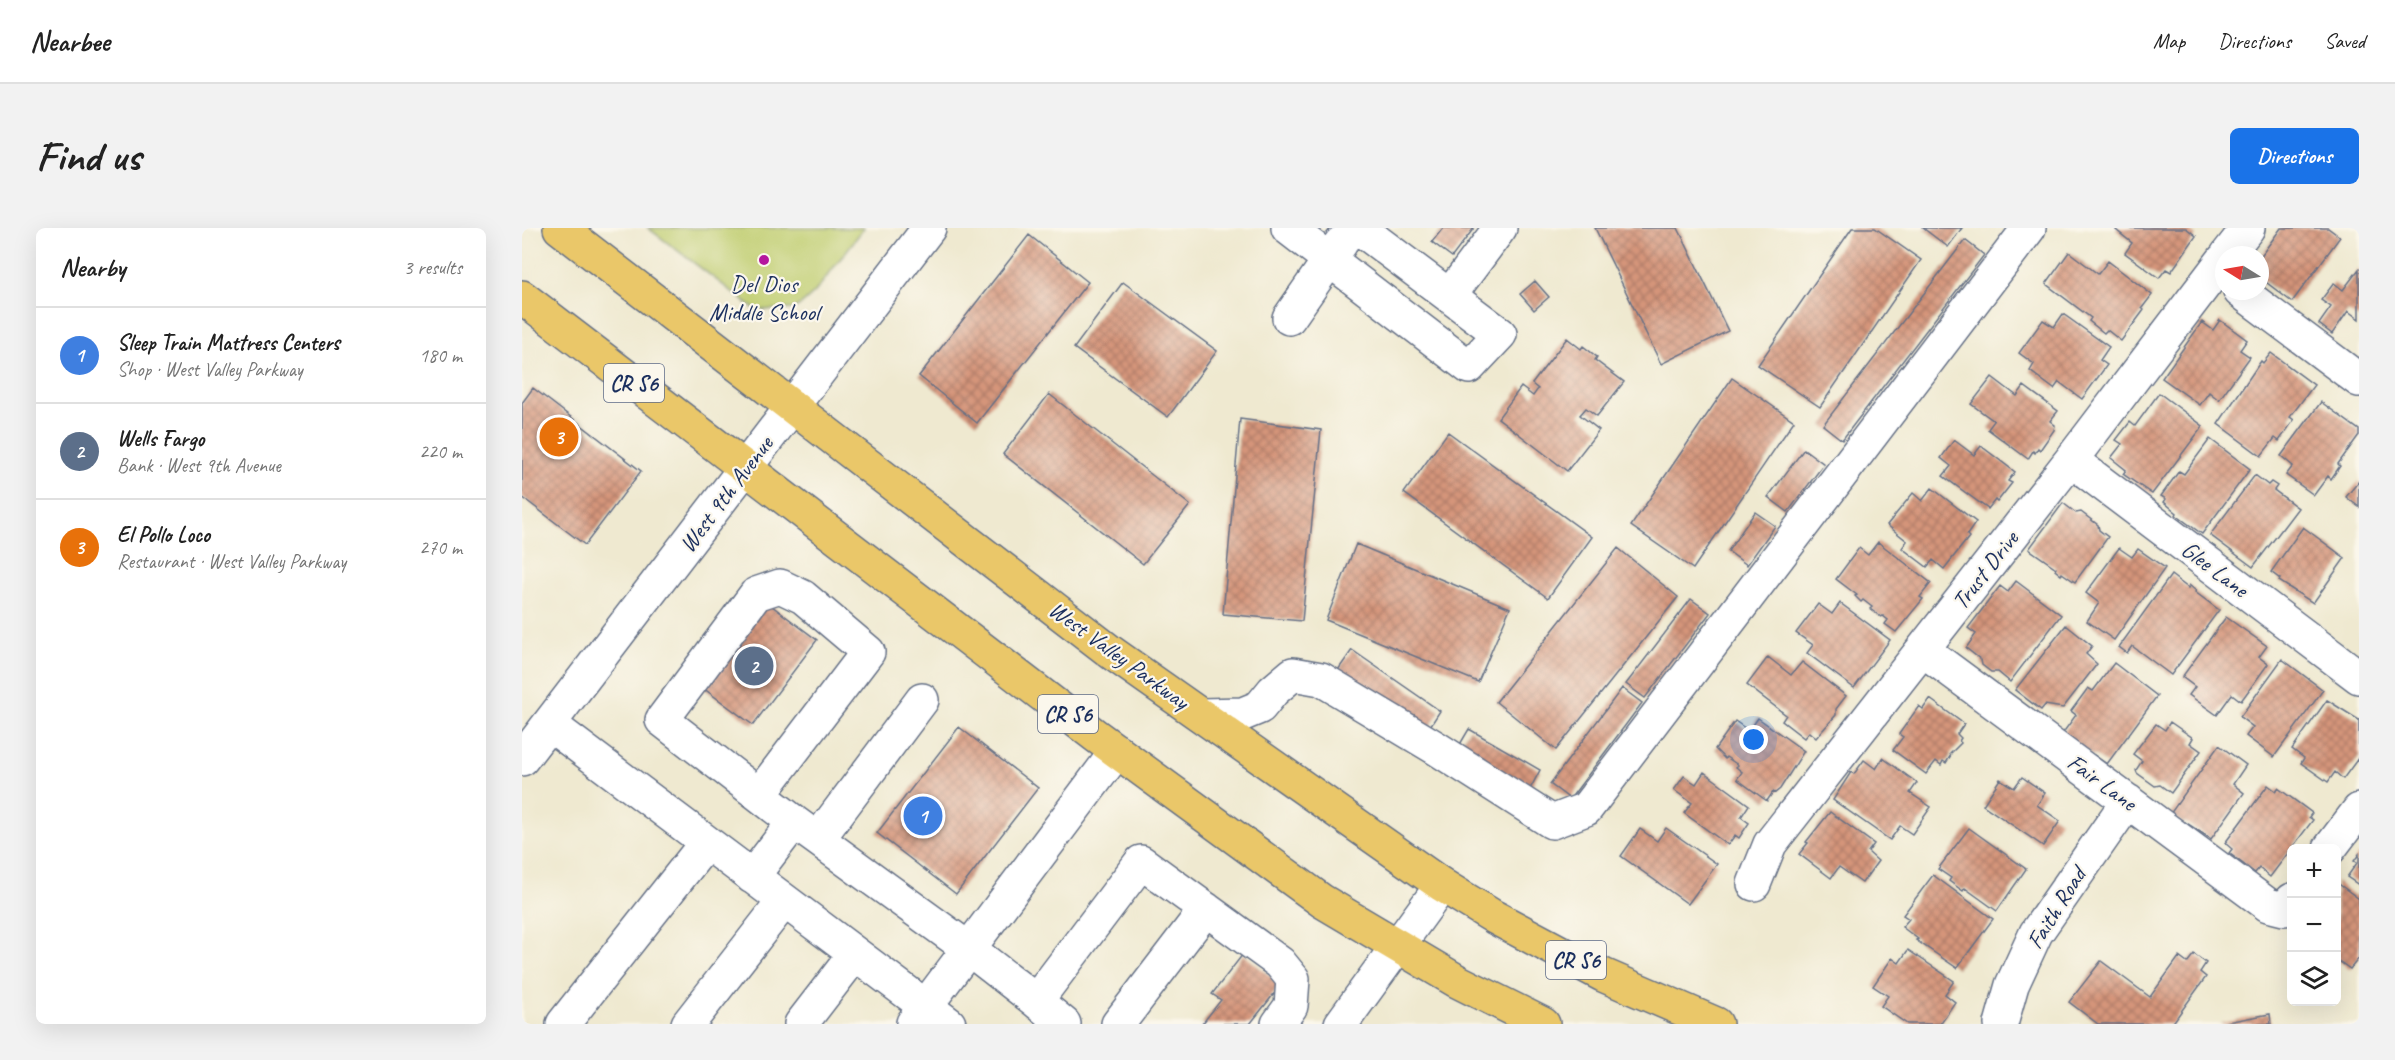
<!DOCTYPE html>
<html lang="en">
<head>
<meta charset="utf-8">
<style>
  :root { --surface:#fff; --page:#f2f2f2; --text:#222; --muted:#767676; --line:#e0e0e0; --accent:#1a73e8 }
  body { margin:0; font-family:Caveat,sans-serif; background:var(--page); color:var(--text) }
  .controls { position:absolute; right:18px; bottom:18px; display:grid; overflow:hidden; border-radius:9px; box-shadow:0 6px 24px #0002 }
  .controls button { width:54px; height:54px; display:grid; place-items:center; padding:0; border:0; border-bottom:2px solid var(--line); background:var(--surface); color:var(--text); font:30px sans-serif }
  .compass { position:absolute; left:1693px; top:18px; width:54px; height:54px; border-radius:50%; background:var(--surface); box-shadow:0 6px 24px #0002; rotate:281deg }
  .you { position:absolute; left:1232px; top:512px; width:21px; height:21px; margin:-15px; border:4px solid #fff; border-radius:50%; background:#1a73e8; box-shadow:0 0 0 9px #1a73e833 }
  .badge { display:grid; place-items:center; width:39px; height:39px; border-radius:50%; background:var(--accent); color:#fff; font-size:20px; font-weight:700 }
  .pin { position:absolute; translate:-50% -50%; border:3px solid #fff; box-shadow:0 2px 6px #0006 }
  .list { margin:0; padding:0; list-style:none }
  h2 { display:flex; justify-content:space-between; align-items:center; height:78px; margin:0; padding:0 24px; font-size:26px }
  h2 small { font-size:20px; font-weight:400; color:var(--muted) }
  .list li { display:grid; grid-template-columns:39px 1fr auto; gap:18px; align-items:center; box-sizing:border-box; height:96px; padding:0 24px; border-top:2px solid var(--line) }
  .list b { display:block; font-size:22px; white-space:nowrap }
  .list p { margin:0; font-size:20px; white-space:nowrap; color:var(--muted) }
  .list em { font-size:20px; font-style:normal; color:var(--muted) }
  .icon { flex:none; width:33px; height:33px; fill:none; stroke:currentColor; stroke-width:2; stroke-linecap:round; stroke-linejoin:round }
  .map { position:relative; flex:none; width:1837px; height:796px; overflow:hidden; border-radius:9px }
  header { display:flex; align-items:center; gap:36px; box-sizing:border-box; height:84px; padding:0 30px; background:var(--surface); border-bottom:2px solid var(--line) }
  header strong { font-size:28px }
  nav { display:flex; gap:33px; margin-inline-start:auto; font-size:21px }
  .intro { display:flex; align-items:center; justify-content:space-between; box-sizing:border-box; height:144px; padding:0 36px }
  h1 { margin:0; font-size:42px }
  .button { padding:15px 27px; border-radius:9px; background:var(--accent); color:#fff; font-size:21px; font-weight:700 }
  main { display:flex; gap:36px; padding:0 36px }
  aside { flex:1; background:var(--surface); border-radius:9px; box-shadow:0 6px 24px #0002 }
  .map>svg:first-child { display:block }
  .grass { fill:#c0cd6f; stroke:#6e7e66; stroke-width:1.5 }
  .building { fill:url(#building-cross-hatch) }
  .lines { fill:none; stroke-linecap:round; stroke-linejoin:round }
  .minor-casing { stroke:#657086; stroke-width:36 }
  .major-casing { stroke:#657086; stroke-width:36 }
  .minor { stroke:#fff; stroke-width:33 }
  .major { stroke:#eac769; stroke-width:33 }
  .poi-dot { fill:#b5179e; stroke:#fbf7ec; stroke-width:2 }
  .labels { text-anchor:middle; stroke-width:4.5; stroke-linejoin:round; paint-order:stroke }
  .shield { fill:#fbf7ec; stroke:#5e6b89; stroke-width:1.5 }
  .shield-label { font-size:22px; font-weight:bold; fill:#1b2f5e }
  .poi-label { font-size:24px; fill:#1b2f5e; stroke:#fbf7ec }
  .street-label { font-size:24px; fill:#1b2f5e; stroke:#fbf7ec }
</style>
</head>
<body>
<header>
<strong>Nearbee</strong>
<nav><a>Map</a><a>Directions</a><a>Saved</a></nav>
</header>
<div class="intro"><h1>Find us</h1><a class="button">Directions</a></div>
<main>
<aside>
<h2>Nearby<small>3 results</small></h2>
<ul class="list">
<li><span class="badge" style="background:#3f7fe0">1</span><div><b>Sleep Train Mattress Centers</b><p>Shop · West Valley Parkway</p></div><em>180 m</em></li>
<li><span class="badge" style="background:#5c6f8a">2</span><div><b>Wells Fargo</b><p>Bank · West 9th Avenue</p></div><em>220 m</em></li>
<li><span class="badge" style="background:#e8710a">3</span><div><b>El Pollo Loco</b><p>Restaurant · West Valley Parkway</p></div><em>270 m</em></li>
</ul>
</aside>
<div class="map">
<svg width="1837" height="796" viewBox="0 0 1837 796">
  <defs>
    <pattern id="building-cross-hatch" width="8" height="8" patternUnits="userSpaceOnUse" patternTransform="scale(1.5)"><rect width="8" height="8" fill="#d5957a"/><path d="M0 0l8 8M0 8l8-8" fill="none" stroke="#ac7a67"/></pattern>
  </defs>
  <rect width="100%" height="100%" fill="#fbf7ec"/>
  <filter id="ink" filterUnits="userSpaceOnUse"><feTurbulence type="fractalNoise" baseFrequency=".0167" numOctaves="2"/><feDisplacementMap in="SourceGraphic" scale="12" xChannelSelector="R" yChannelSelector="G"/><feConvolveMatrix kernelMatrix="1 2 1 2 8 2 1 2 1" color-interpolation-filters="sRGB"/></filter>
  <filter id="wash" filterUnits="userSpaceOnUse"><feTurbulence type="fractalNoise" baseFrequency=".008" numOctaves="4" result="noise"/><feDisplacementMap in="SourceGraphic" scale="24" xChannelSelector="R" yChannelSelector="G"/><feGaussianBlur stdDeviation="1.35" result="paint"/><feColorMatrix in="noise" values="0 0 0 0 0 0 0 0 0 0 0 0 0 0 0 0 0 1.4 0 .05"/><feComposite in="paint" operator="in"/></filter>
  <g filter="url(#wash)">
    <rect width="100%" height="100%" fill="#efe9d0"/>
    <path class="grass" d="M126,0H342L293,64L281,75L271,81L234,82Z"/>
    <g id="blocks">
      <path class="building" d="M921,0H952L930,29L910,14Z
        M1073,0H1156L1206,103L1139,136Z
        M1330,0H1353L1399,32L1298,179L1236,137Z
        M1401,0H1440L1426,19Z
        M1595,0H1664L1674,8L1649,44L1644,41L1637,50L1603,25L1610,15L1594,2Z
        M1759,0H1806L1818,9L1770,74L1741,52L1738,58V29Z
        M507,7L566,54L455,195L397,148Z
        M1443,12L1462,27L1320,212L1301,197Z
        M1547,24L1576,46L1586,33L1630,67L1620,80L1622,82L1599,113L1585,102L1582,105L1567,93L1569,90L1524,56Z
        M1837,41V91L1826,83L1810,106L1797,96L1809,79L1799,72L1812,55L1821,62Z
        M1013,53L1027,69L1012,82L998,66Z
        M601,54L695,123L646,189L552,120Z
        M1541,86L1587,119L1578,132L1585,137L1560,171L1537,154L1532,161L1508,143L1512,136L1497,125L1521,92L1532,99Z
        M1698,92L1725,112L1718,122L1728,129L1697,172L1687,164L1678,177L1640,150L1680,94L1691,102Z
        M1045,110L1059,121L1061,118L1075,129L1073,132L1102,154L1075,188L1064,180L1058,187L1077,202L1045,243L976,190L999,159L1011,168L1016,161L1010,156Z
        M1749,125L1792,157L1768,189L1772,192L1757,213L1753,210L1739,228L1696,196L1739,133L1741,135Z
        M1470,149L1495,168L1502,158L1536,183L1528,193L1533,197L1532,202L1518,222L1516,220L1513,225L1511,223L1506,231L1466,201L1472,193L1449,176Z
        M1210,150L1272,193L1171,341L1109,298Z
        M11,160L119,243L63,317L0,269V175Z
        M1637,165L1681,198L1630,266L1601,246L1604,242L1589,230L1600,216L1594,212L1608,194L1613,198Z
        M527,166L668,277L621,336L481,226Z
        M1799,174L1837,202V207L1816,236L1818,238L1809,251L1806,248L1792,267L1764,247L1771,238L1759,228Z
        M718,191L799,202L780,393L701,386Z
        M926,204L1070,309L1026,370L882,265Z
        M1688,211L1728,241L1680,306L1654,287L1655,285L1642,274L1644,271L1639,268L1657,243L1662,246Z
        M1432,212L1452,227L1459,218L1493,244L1486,253L1490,255L1475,274L1473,272L1466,281L1421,248L1429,238L1419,230Z
        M1282,221L1302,236L1266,284L1246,269Z
        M1733,247L1746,257L1749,254L1755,258L1752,262L1776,280L1731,339L1688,307Z
        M1837,253V279L1824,269Z
        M1410,260L1454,294L1445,307L1447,309L1422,341L1411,332L1405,339L1380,320L1385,313L1365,297L1391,265L1400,273Z
        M1541,275L1554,285L1559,284L1576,297L1577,302L1586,309L1553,354L1540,345L1539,347L1533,342L1534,340L1507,321Z
        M1233,284L1253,298L1225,337L1206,323Z
        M1781,299L1823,330L1791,375L1757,353L1758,351L1749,344Z
        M1356,314L1409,355L1398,369L1401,371L1374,404L1363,396L1366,392L1361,388L1359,389L1348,381L1350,379L1341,372L1339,374L1333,368L1335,367L1314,351L1337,320L1346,327Z
        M834,316L988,380L956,454L804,392Z
        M1096,320L1156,369L1034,522L974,474Z
        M1597,320L1610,329L1616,321L1643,340L1592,412L1565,393L1577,375L1564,365Z
        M1649,347L1666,360L1667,357L1674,363L1673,364L1697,382L1649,447L1610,418L1605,425L1597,419Z
        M1494,353L1539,387L1488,454L1476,444H1469L1460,437L1459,432L1444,420L1454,406L1446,400L1478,358L1486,364Z
        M1169,371L1188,385L1123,470L1104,456Z
        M242,372L295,412L231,497L177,457Z
        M1318,375L1368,412L1332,460L1285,425L1291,417L1274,405L1296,376L1310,386Z
        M1704,389L1745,418L1737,429L1746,436L1719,473L1710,466L1695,487L1667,467L1673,459L1660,449Z
        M1544,397L1570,418L1564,426L1575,436L1541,480L1523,477L1519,482L1493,462Z
        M830,422L918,483L905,503L816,442Z
        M1246,429L1269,447L1280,434L1324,468L1314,481V487L1294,510L1287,504L1282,510L1260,493L1264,487L1225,457Z
        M1760,431L1801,462L1752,529L1724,508L1731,499L1718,489Z
        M1592,435L1635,468L1585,536L1572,527L1571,529L1540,506L1554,487L1549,483L1566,460L1571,463Z
        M1100,460L1120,475L1048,571L1028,556Z
        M1408,471L1442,496L1435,506L1439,510L1437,513L1439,515L1428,526L1429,527L1424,535L1421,533L1419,537L1414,533L1404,546L1371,522L1381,509L1377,506L1397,478L1401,481Z
        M1805,472L1837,492V529L1821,551L1813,544L1806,554L1779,535L1782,530L1770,521Z
        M1236,490L1282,523L1258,561L1253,565L1251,564L1245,573L1215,551L1220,544L1214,539L1216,537L1204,529L1203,531L1193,521L1213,493L1227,503Z
        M1648,494L1671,510L1668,515L1679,523L1649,565L1638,557L1633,558L1615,545L1614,542L1620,533L1611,526L1634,496L1643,502Z
        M437,499L516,560L434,666L355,605Z
        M947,501L1018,542L1006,565L934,523Z
        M1697,517L1724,537L1711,556L1722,565L1689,611L1663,594L1661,596L1648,586Z
        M1361,530L1395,555L1388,565L1409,579L1390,606L1378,598L1368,612L1311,572L1329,544L1332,546L1342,532L1354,541Z
        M1182,544L1227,577L1219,589L1227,595L1217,610L1213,607L1206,617L1162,585L1170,575L1152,562L1162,548L1174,556Z
        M1500,549L1523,565L1515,577L1538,593L1521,618L1461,577L1478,551L1492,560Z
        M1746,557L1754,563L1756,560L1790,585L1787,589L1791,592L1748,649L1737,640L1733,645L1707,625L1710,621L1703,615Z
        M1308,584L1352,616L1346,624L1356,633L1340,655L1317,639L1309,650L1277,626L1286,615L1284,614Z
        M1144,600L1195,636L1166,676L1099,628L1118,601L1135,613Z
        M1447,600L1504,641L1475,683L1443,660L1441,663L1427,653L1429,650L1416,641Z
        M1837,626V657L1825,649L1835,635L1832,633Z
        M1411,647L1471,691L1435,740L1394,712L1396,711L1380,699L1387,691L1381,687Z
        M1814,654L1837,671V730L1828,741L1814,731Z
        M1386,722L1432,753L1423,766L1433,774L1418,796H1385L1359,778L1366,768L1351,758L1370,730L1377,735Z
        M721,726L759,757L728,796H680L699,772L690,766Z
        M1672,726L1684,735L1678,744L1684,749L1650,796H1576L1547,774L1579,733L1628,769L1657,729L1665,735Z
        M1748,786L1749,796H1699V795Z"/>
    </g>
  </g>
  <g filter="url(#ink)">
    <use href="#blocks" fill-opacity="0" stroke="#657086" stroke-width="1.5"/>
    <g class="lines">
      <g class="minor-casing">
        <path id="minor" d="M766,0L947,139L978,106L837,0
          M1705,27L1726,0
          M1718,63L1837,152
          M928,67L978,0
          M767,90L819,15
          M1549,232L1837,449
          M1401,422L1746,677L1762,681L1770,672
          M679,487L721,486L738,479L751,463L771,446L799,451L914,520L1030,594L1064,581L1507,0
          M27,496L427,796
          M0,531L407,0
          M237,567L346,424L281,369L258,358L234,366L140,492L272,594
          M296,611L400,472
          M1808,620L1837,582
          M230,649L272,594L447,721L514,773L619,634L758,735L771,751L769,778L756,796
          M1232,656L1248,616L1549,232L1702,31
          M514,773L542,796
          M391,795L595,523
          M41,796L184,615
          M166,796L262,673
          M279,796L333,726
          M596,796L684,681
          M819,796L920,657
          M1479,796L1490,757L1514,705L1606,573"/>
      </g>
      <g class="major-casing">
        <path id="major" d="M38,0L590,425L920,657L972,689L1081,747L1194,796
          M0,69L574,508L800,673L935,753L1021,796"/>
      </g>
      <use href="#minor" class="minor"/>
      <use href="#major" class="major"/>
    </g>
  </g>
  <circle class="poi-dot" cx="242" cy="32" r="6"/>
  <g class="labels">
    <g class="shield">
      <rect x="82" y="136" width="60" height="38" rx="4.5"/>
      <rect x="516" y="467" width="60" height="38" rx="4.5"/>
      <rect x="1024" y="713" width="60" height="38" rx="4.5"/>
    </g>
    <g class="shield-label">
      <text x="112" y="163">CR S6</text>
      <text x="546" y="494">CR S6</text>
      <text x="1054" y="740">CR S6</text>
    </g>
    <g class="poi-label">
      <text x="242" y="64">Del Dios<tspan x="242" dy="28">Middle School</tspan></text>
    </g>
    <g class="street-label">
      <text transform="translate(204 266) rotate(-53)" y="8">West 9th Avenue</text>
      <text transform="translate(1693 341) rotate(37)" y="8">Glee Lane</text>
      <text transform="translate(1463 342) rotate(-52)" y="8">Trust Drive</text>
      <text transform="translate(597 427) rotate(36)" y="8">West Valley Parkway</text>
      <text transform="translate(1580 554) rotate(36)" y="8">Fair Lane</text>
      <text transform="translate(1534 680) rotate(-58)" y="8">Faith Road</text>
    </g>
  </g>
</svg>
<div class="controls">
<button>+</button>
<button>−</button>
<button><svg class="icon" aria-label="layers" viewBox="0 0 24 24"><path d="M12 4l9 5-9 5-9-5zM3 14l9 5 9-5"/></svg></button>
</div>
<svg class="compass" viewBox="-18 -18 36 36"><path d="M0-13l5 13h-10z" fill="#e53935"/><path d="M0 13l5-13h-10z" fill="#767676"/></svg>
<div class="you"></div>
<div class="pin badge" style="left:401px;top:588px;background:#3f7fe0">1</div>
<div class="pin badge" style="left:232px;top:438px;background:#5c6f8a">2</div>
<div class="pin badge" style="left:37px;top:209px;background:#e8710a">3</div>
</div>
</main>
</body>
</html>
